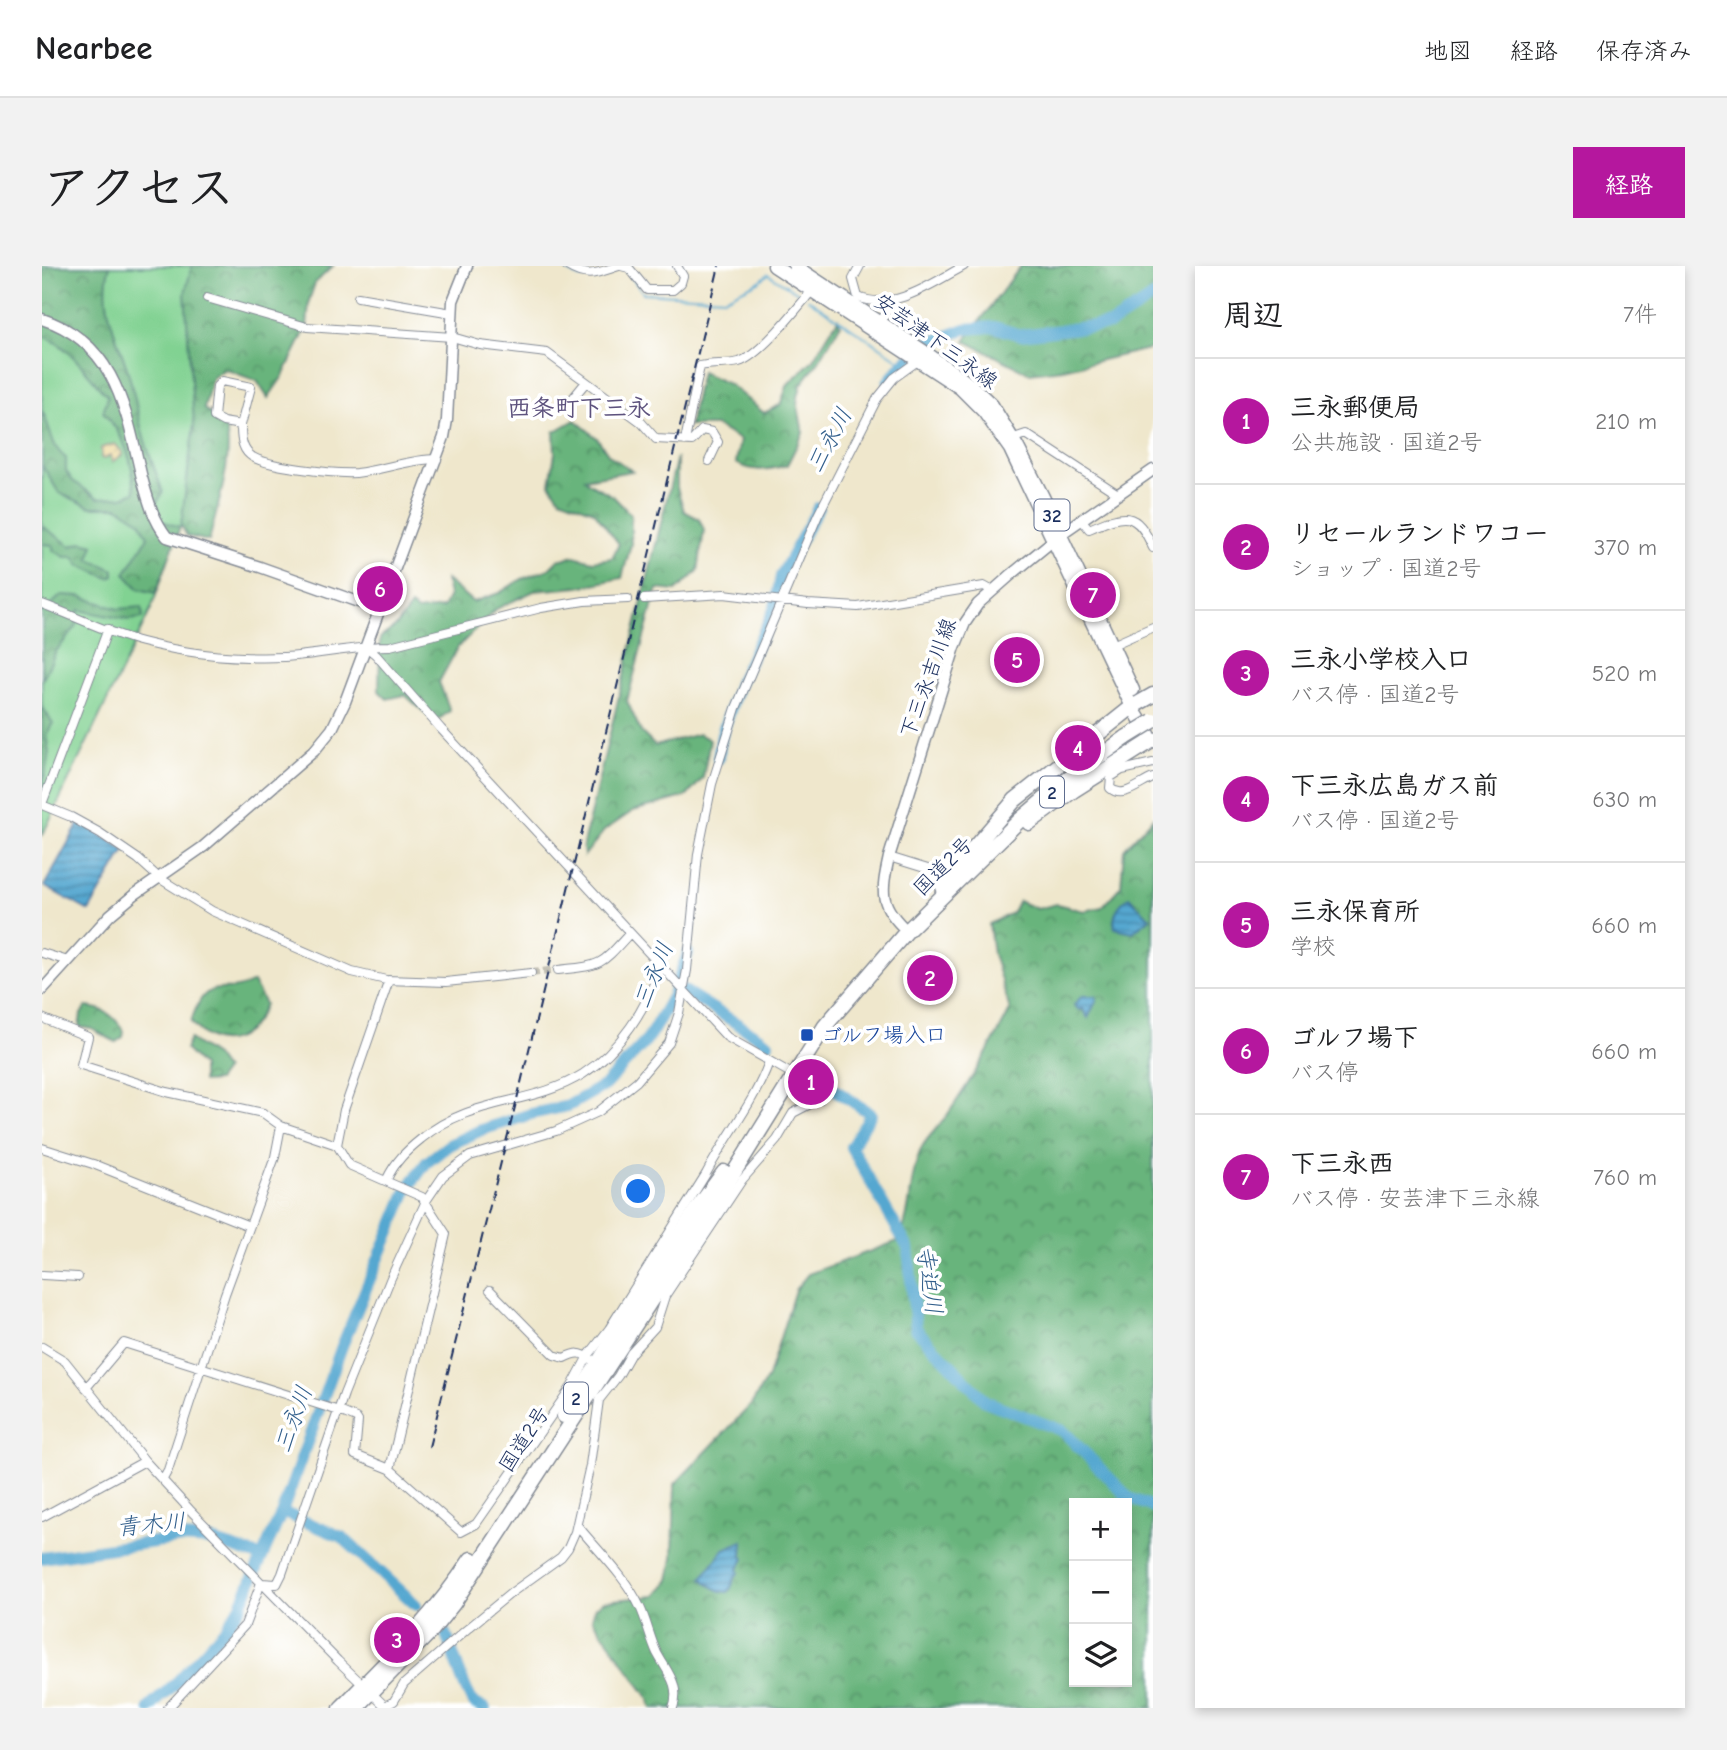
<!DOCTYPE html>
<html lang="ja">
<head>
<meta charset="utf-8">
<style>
  :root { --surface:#fff; --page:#f2f2f2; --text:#202124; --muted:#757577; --line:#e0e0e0; --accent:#b5179e }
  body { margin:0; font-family:"Comic Neue","Klee One",sans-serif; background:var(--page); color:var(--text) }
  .controls { position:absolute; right:21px; bottom:21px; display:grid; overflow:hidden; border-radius:0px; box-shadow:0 4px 10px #0003 }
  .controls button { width:63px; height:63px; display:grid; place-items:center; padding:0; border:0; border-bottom:2px solid var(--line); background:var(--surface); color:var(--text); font:35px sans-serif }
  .you { position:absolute; left:597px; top:926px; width:24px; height:24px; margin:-18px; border:5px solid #fff; border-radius:50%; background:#1a73e8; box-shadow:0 0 0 10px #1a73e833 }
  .badge { display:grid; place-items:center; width:46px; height:46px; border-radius:50%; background:var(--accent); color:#fff; font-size:23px; font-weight:700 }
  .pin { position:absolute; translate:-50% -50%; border:4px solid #fff; box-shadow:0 2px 7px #0006 }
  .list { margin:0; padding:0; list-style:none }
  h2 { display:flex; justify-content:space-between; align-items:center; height:91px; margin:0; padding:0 28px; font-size:30px }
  h2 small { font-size:23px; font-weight:400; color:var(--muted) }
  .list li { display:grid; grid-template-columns:46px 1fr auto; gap:21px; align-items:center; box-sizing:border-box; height:126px; padding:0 28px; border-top:2px solid var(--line) }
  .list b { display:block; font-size:26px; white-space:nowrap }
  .list p { margin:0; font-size:23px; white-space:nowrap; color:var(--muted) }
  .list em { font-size:23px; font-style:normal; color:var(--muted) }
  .icon { flex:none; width:38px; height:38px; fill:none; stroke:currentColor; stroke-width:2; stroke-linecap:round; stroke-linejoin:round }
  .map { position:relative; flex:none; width:1111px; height:1442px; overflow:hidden; border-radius:0px }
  header { display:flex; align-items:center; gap:42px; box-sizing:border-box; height:98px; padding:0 35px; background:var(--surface); border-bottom:2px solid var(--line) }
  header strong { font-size:33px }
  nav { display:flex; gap:38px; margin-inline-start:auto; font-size:24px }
  .intro { display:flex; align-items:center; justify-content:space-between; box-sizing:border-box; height:168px; padding:0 42px }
  h1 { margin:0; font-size:49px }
  .button { padding:18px 32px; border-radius:0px; background:var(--accent); color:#fff; font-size:24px; font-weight:700 }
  main { display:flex; gap:42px; padding:0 42px }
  aside { flex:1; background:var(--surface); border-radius:0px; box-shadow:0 4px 10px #0003 }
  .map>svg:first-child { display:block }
  .green { fill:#81d292; stroke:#4e8078; stroke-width:2 }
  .forest { fill:url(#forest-crowns); stroke:#42726d; stroke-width:2; fill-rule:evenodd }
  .sand { fill:url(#sand-dots); stroke:#84847e; stroke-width:2 }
  .water { fill:url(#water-rules); stroke:#386b97; stroke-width:2 }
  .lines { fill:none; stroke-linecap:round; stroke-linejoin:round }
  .stream { stroke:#55a7d0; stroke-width:2 }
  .river { stroke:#55a7d0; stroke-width:12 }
  .street-tunnel { stroke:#c5c2b6; stroke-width:8; stroke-dasharray:8 4; stroke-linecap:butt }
  .street-casing { stroke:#858b95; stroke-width:10 }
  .secondary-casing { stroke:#858b95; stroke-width:13 }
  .primary-casing { stroke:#858b95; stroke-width:15 }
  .highway-casing { stroke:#858b95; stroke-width:17 }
  .street { stroke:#fff; stroke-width:8 }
  .secondary { stroke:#fff; stroke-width:10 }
  .primary { stroke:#fff; stroke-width:12 }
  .highway { stroke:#fff; stroke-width:14 }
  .rail { stroke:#1b2f5e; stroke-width:2; stroke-dasharray:10 5; stroke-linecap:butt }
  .highway-bridge-casing { stroke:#858b95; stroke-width:17; stroke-linecap:butt }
  .highway-bridge { stroke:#fff; stroke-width:14 }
  .transit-dot { fill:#1a4fb4; stroke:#fff; stroke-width:2.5 }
  .labels { text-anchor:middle; stroke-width:7; stroke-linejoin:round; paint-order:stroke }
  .shield { fill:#fff; stroke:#5f6d8e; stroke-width:2 }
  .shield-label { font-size:19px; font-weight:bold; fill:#1b2f5e }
  .street-label { font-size:21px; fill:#1b2f5e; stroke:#fff }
  .transit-label { font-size:21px; fill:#164399; stroke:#fff; text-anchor:start }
  .water-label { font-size:23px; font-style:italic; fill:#325f8c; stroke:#fff }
  .quarter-label { font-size:24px; font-weight:bold; fill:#5e537e; stroke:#fff }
</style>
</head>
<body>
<header>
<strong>Nearbee</strong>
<nav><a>地図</a><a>経路</a><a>保存済み</a></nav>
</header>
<div class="intro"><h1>アクセス</h1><a class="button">経路</a></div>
<main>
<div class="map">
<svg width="1111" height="1442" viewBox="0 0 1111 1442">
  <defs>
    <pattern id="forest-crowns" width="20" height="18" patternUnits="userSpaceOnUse" patternTransform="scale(1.75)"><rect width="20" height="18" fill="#68b47c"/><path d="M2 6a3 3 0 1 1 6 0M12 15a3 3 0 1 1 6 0" fill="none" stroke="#559369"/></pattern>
    <pattern id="sand-dots" width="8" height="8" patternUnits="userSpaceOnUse" patternTransform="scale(1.75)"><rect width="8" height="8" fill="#eeda9e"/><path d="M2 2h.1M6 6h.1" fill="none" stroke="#ccbb8a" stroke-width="1.8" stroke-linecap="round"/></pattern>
    <pattern id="water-rules" width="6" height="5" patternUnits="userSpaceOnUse" patternTransform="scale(1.75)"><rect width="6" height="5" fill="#55a7d0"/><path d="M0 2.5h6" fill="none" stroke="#4688ac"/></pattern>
  </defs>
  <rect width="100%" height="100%" fill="#fff"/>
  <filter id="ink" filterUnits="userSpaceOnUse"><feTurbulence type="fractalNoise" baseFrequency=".0143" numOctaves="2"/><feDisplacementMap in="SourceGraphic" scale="14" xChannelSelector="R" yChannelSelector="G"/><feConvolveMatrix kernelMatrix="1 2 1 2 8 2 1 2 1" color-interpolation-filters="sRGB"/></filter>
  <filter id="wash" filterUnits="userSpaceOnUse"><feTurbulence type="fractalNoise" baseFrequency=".00686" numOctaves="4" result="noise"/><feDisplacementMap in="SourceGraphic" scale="28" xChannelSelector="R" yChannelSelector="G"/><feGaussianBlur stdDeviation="1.57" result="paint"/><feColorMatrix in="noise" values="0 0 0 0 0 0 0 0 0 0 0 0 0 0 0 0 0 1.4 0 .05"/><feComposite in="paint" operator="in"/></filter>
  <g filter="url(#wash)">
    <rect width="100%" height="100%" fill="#efe7cc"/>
    <path class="green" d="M0,0H150L153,218L109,343L0,570Z"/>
    <path class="forest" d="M8,0H68C56,37 76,72 86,106C92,125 95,145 100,165C106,186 114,206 121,227L114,237L117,254L138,261L114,327L97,323L83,308L106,271L98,255L76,241H49L17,227L0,199V145C9,160 8,181 24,192V205L31,215L56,232L80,231L93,226C90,192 83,171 61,146L66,130C45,110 29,79 0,70V6Z
      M150,0H291L273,17L267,35L265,61L241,110L226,132L215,115L183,103L170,112L162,143C168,147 176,151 180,156C197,177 173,249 167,275L145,270L139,259L152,158L143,27Z
      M979,0H1111V82L1021,103L987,107L923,75Z
      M796,53L798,59L777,95L759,119L755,135L761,167L745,199C727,204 711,207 694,197L698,174L674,160H647L659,106L687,118L722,147L738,139L746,118L770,95Z
      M533,154L555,172L567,189L590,205L543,213L547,217L571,230L589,249V278L580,312L537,321L492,325L454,343L416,381L397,416L408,445L393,456L363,429L345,433L337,425L338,372L354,360L369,340L375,345L401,342L407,330L404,314L431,336L457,327L480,313L507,303L516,294L532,290L551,295L570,292L577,278L552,245L518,232L508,218L513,187L512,166Z
      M635,191V222L642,245L657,253L662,264L656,305L634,325L615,323L585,435L599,466L613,480L657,468L668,474L661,512L645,530L591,545L562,565L542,590L541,578Z
      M0,260L29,280L40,276L52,279L47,293L72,304V310L67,312L37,299L32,291H23L11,284V279L0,278Z
      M20,329L38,330L76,343L100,341L101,352L87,354L37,344L34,361L14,385L0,415V346Z
      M0,440L11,457L4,469L7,486L0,525Z
      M1111,552V1442H610L607,1433L550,1352L553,1342L562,1335L613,1330L627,1314L631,1292L633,1218L709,1139L726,1111L753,1024L766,1008L856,975C871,946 866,911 880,881C886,870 897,861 904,851C927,817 950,781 968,744L951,688L947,658L970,647L977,635L995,643L1015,638L1042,645L1060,641L1079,620L1082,583ZM1032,1237H1085V1416H1032Z
      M211,716L223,738C208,774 178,791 149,756C165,704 180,734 211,716Z
      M44,741C63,742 72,750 82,765L81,771L74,776L50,763L37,761L39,748Z
      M148,773L173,790L183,804L175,815L160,816V800L143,783Z"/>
    <path class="sand" d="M73,178L80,186V189L70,196L68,189L62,193L59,192V182Z"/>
    <path class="water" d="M38,556L83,584L47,645L2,620Z
      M1087,631L1108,652L1091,666L1073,662C1070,648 1077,638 1087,631Z
      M1040,730H1053L1055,733L1046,752L1040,742L1037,744L1032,739Z
      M701,1275L700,1290L702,1293L696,1303L697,1307C690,1312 692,1320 686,1326C677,1326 666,1319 660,1312L682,1283Z"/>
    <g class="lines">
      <path class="stream" d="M516,0L537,12L549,11
        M587,8L601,27L683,32L718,15L726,8L761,30
        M766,33L862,97"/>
      <path class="river" d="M846,116L862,97L884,78L923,63L952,61L979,69L1069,58L1111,31
        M676,493L680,468L697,417L733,342L739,310L776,242
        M641,724L726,777
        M765,805L829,848L809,881L866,982L874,1063L943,1135L1021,1165L1087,1232L1111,1241
        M240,1246L300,1271L374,1339
        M0,1292L140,1272L167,1274L220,1291
        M404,1368C410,1383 423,1428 432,1437C435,1439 439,1441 443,1442
        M107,1442L136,1415L184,1362L199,1339L240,1246L300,1080L366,922L384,897L407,879L439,864L489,848L526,840L563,819L606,773L630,731L646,687"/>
    </g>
  </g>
  <g filter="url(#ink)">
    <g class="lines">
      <path class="street-tunnel" d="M489,707L516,704"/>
      <g class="street-casing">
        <path id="street" d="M525,0C546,13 554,7 577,0
          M579,0L587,2L605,24H631L639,17L641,10L635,0
          M818,0L811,13L816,31C852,46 892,16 922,0
          M316,31L410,47
          M165,32L265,61L410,71L438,79L505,87L599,156L614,173L650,175L660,164L670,166L676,176L667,195
          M836,60L853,33
          M522,143L544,116
          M199,159L209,121L180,115L175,120L172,151L181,156L199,159C199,169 199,182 208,189C221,201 295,208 314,207C341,204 368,193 395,193
          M969,173L984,168L1076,228
          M643,175L658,100C671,97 684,99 697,96C718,90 757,40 772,22
          M1039,253L1047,263C1082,248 1094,243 1111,282
          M602,333L682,328L766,338L816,341L942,320L951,325
          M0,338C33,350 66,367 100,376C146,388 195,393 242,391C278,389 313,380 348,380L499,342L542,335L586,333
          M1066,381L1111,361
          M1111,497L1080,504L1069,511L1068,522C1081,534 1098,517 1111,512
          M0,538L66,363
          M0,539L29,551L58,567L96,593L117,612L170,645L310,706L344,714L404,716L489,707
          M847,591L889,604L917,594
          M0,687L26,695
          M516,704C561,699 557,701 588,667
          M0,752L46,771L39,799L125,826L221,847L239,860L295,879L307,899L380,931L404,968L348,1203
          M295,879L302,844L347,714
          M0,882L51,898L207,960
          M345,913C353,896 364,885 379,873C430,830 488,841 541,808C578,784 605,742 618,701
          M0,1009L36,1011
          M448,1024L512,1089L522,1092C534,1086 539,1086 549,1093
          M0,1081L23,1095L103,1195L148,1244L296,1395L343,1440L352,1435L362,1418L424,1364L469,1327L519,1291L526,1282L533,1266L548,1199L557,1134L576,1110L589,1087L613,1061L623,1030L700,914L735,874L751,847L778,833L779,829L752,809L685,771L399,463L334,389L323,380
          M44,1122L82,1077L297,1145L314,1152L316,1155L313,1189L348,1203L419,1266L434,1258L530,1120L546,1090L567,1063L664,908C684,870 712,837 727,796
          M121,1213L126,1204L183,1028L233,891L239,860
          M0,1251L103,1195
          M535,1259C556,1285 584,1311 598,1341C605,1356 608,1372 615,1387C625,1406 639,1419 631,1442
          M219,1317L235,1318L240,1308L302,1128L348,1014L384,935L401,910L428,890L514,865L556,846L595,815L627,777L637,747L645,704L656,588L670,518L694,442L776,249L835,133L852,112L877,94
          M126,1442L203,1359L219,1317"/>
      </g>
      <g class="secondary-casing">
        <path id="secondary" d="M0,53C75,77 84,146 100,212C106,234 111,253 125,271L218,301L336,343
          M865,665C837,639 839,627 847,591L913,381L923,357L936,338L970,308L1019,268L1111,204
          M0,724L68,649L92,629L161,581L272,485L290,463L303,436L402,171L405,154L411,35L425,0"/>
      </g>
      <g class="primary-casing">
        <path id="primary" d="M732,0L918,122L942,146L968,183L1090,441L1107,468
          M753,0L886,88L929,119L950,139L975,180L1001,231L1091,424"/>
      </g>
      <g class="highway-casing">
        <path id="highway" d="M987,557L1032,524L1111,474
          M901,621L905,613L973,534L1090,441L1111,429
          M522,1150L654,944L682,906
          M299,1442C346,1395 393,1349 429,1293
          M314,1442L391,1363L411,1338L683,921L783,760L865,665L979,553L1026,513L1085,471"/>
      </g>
      <use href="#street" class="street"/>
      <use href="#secondary" class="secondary"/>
      <use href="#primary" class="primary"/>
      <use href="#highway" class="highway"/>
      <path class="rail" d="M387,1181L477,825L677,0"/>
      <g class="highway-bridge-casing">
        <path id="highway-bridge" d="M1085,471L1111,455"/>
      </g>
      <use href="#highway-bridge" class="highway-bridge"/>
    </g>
  </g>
  <rect class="transit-dot" x="758" y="762" width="14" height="14" rx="3.5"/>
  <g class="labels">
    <g class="shield">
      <rect x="992.5" y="233.5" width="35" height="31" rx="5"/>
      <rect x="998" y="510.5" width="24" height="31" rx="5"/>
      <rect x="522" y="1116.5" width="24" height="31" rx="5"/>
    </g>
    <g class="shield-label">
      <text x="1010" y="256">32</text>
      <text x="1010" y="533">2</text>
      <text x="534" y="1139">2</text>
    </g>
    <g class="street-label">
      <text transform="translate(894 75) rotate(36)" y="7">安芸津下三永線</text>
      <text transform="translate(886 412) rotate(-70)" y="7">下三永吉川線</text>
      <text transform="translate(901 600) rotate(-45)" y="7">国道2号</text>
      <text transform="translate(482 1173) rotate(-57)" y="7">国道2号</text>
    </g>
    <g class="transit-label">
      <text x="779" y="776">ゴルフ場入口</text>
    </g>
    <g class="water-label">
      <text transform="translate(787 174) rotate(-62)" y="8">三永川</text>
      <text transform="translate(611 709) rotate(-68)" y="8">三永川</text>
      <text transform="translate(888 1014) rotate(82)" y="8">寺迫川</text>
      <text transform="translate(251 1153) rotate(-70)" y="8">三永川</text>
      <text transform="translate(109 1258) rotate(-5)" y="8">青木川</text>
    </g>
    <g class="quarter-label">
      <text x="537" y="150">西条町下三永</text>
    </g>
  </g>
</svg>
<div class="controls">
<button>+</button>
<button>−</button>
<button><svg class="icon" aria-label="layers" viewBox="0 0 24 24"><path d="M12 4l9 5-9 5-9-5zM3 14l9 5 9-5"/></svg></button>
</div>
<div class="you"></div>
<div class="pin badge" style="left:769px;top:816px">1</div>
<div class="pin badge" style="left:888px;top:712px">2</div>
<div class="pin badge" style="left:355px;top:1374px">3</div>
<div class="pin badge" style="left:1036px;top:482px">4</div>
<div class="pin badge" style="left:975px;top:394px">5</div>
<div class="pin badge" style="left:338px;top:323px">6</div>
<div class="pin badge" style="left:1051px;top:329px">7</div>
</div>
<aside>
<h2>周辺<small>7件</small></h2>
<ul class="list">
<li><span class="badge">1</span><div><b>三永郵便局</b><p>公共施設 · 国道2号</p></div><em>210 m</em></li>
<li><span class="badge">2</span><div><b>リセールランドワコー</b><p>ショップ · 国道2号</p></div><em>370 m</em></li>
<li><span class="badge">3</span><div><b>三永小学校入口</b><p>バス停 · 国道2号</p></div><em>520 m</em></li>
<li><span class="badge">4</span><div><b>下三永広島ガス前</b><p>バス停 · 国道2号</p></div><em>630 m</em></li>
<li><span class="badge">5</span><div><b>三永保育所</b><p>学校</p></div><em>660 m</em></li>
<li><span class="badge">6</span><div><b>ゴルフ場下</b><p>バス停</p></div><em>660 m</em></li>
<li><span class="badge">7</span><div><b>下三永西</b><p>バス停 · 安芸津下三永線</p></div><em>760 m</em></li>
</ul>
</aside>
</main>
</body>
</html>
